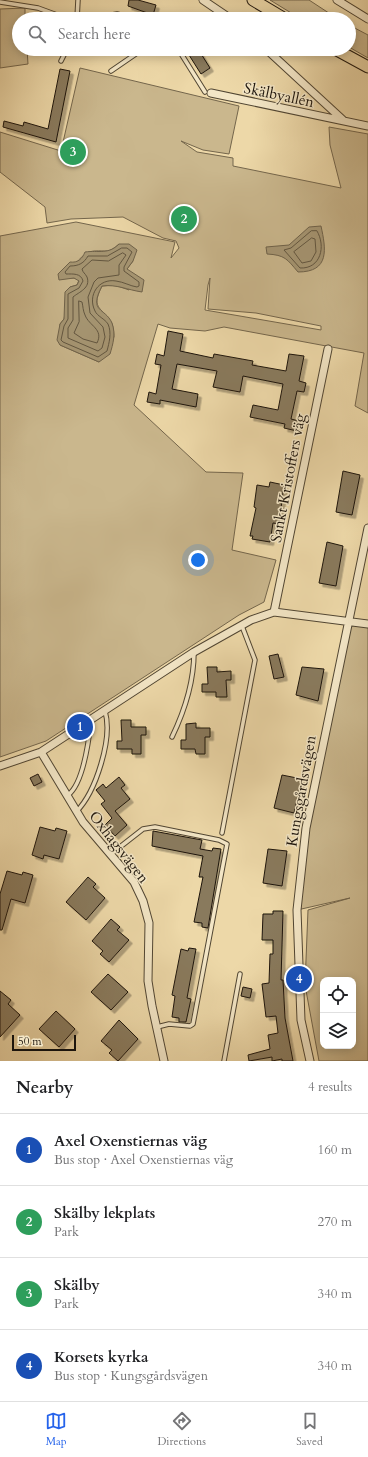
<!DOCTYPE html>
<html lang="en">
<head>
<meta charset="utf-8">
<style>
  :root { --surface:#fff; --page:#f6f6f6; --text:#202124; --muted:#757577; --line:#e0e0e0; --accent:#2563eb }
  body { margin:0; font-family:Cardo,serif; background:var(--page); color:var(--text) }
  .controls { position:absolute; right:12px; bottom:12px; display:grid; overflow:hidden; border-radius:8px; box-shadow:0 2px 10px #0003 }
  .controls button { width:36px; height:36px; display:grid; place-items:center; padding:0; border:0; border-bottom:1px solid var(--line); background:var(--surface); color:var(--text); font:20px sans-serif }
  .scale { position:absolute; left:12px; bottom:10px; width:64px; box-sizing:border-box; padding-left:4px; border:2px solid #1d150c; border-top:0; font-size:11px; line-height:14px; white-space:nowrap; color:#1d150c; -webkit-text-stroke:3px #f3e6c6; paint-order:stroke }
  .you { position:absolute; left:198px; top:560px; width:14px; height:14px; margin:-10px; border:3px solid #fff; border-radius:50%; background:#1a73e8; box-shadow:0 0 0 6px #1a73e833 }
  .badge { display:grid; place-items:center; width:26px; height:26px; border-radius:50%; background:var(--accent); color:#fff; font-size:13px; font-weight:700 }
  .pin { position:absolute; translate:-50% -50%; border:2px solid #fff; box-shadow:0 1px 4px #0006 }
  .list { margin:0; padding:0; list-style:none }
  h2 { display:flex; justify-content:space-between; align-items:center; height:52px; margin:0; padding:0 16px; font-size:17px }
  h2 small { font-size:13px; font-weight:400; color:var(--muted) }
  .list li { display:grid; grid-template-columns:26px 1fr auto; gap:12px; align-items:center; box-sizing:border-box; height:72px; padding:0 16px; border-top:1px solid var(--line) }
  .list b { display:block; font-size:15px; white-space:nowrap }
  .list p { margin:0; font-size:13px; white-space:nowrap; color:var(--muted) }
  .list em { font-size:13px; font-style:normal; color:var(--muted) }
  .icon { flex:none; width:22px; height:22px; fill:none; stroke:currentColor; stroke-width:2; stroke-linecap:round; stroke-linejoin:round }
  .map { position:relative; flex:none; width:368px; height:1061px; overflow:hidden }
  .search { position:absolute; background:var(--surface); box-shadow:0 2px 10px #0003; left:12px; right:12px; top:12px; height:44px; display:flex; align-items:center; gap:10px; box-sizing:border-box; padding:0 14px; border-radius:22px; color:var(--muted); font-size:15px }
  .sheet { height:340px; background:var(--surface) }
  nav { display:flex; justify-content:space-around; align-items:center; box-sizing:border-box; height:56px; border-top:1px solid var(--line); background:var(--surface); font-size:11px; color:var(--muted) }
  nav a { display:grid; justify-items:center; gap:2px }
  nav .on { color:var(--accent) }
  .map>svg:first-child { display:block }
  .green { fill:#cab78d; stroke:#74664c; fill-rule:evenodd }
  .water { fill:#a69673; stroke:#6f624a }
  .lines { fill:none; stroke-linecap:round; stroke-linejoin:round }
  .shore { stroke:#625640; stroke-width:1 }
  .building { fill:#897a5d; stroke:#1d150c; filter:url(#shadow) }
  .lane-casing { stroke:#514633; stroke-width:5.5 }
  .street-casing { stroke:#514633; stroke-width:9 }
  .primary-casing { stroke:#1d150c; stroke-width:13 }
  .lane { stroke:#f3e6c6; stroke-width:3.5 }
  .street { stroke:#f3e6c6; stroke-width:7 }
  .primary { stroke:#edd8a8; stroke-width:11 }
  .labels { text-anchor:middle; stroke-width:3; stroke-linejoin:round; paint-order:stroke }
  .street-label { font-size:15px; fill:#1d150c; stroke:#f3e6c6 }
</style>
</head>
<body>
<div class="map">
<svg width="368" height="1061" viewBox="0 0 368 1061">
  <defs>
    <filter id="shadow"><feDropShadow dx="3.5" dy="3.5" stdDeviation="0" flood-color="#0004"/></filter>
  </defs>
  <rect width="100%" height="100%" fill="#edd8a8"/>
  <filter id="stains"><feTurbulence type="fractalNoise" baseFrequency=".005" numOctaves="4"/><feColorMatrix values="0 0 0 0 .2 0 0 0 0 .09 0 0 0 0 .02 0 0 0 .5 -.17"/></filter>
  <radialGradient id="worn" r=".72"><stop offset=".6" stop-color="#630" stop-opacity="0"/><stop offset="1" stop-color="#630" stop-opacity=".3"/></radialGradient>
  <path class="green" d="M270,0H309L338,19H301Z
    M25,8V19H19V49H27L28,64L0,68V9Z
    M349,25L368,35V58L349,47Z
    M80,68L239,106L229,154L203,150L181,141L197,152L233,158V166L341,188L330,145L329,127L368,134V413L355,406L364,353L224,327L205,331L170,328L158,324L134,405L206,472L243,473L232,550L276,560L264,602L239,615L46,741L0,757V236L76,222L175,242L171,258L179,248L176,241L163,238L123,217L71,219L47,223L45,207L0,172V132L61,151ZM119,244L133,261L127,269L129,290L115,285L102,286C91,308 100,306 111,322C113,325 114,333 114,337L99,362L60,345V324L64,319L70,287L77,285L79,280L74,278H65C71,269 82,252 94,251C107,250 108,254 119,244ZM210,278L208,309L256,313L321,326V330L205,310L208,285Z
    M349,622L368,624V1061H319L305,985L308,910L350,898L297,910L306,828ZM323,980H353V1046H323Z"/>
  <path class="water" d="M321,226C326,249 330,272 298,272C287,259 285,255 267,254L266,247L289,245L309,227Z
    M119,244H129L137,250L133,261L127,269L144,280L142,292C128,290 116,284 102,286C88,313 105,307 112,323C116,334 113,344 110,354L99,362L60,345L57,340L60,324L64,319L65,292L70,287L77,285L79,281L74,278L59,280L58,274L70,262C78,263 82,259 85,252C99,250 108,255 119,244Z"/>
  <g class="lines">
    <path class="shore" d="M317,231C326,246 321,269 300,268L284,250L291,248L311,231Z
      M312,238L315,239L316,252L311,261L302,263L294,252Z
      M122,248H127L132,252L124,267V271L139,282V286L137,287C130,286 124,282 116,281C99,278 87,295 95,311C97,316 105,319 108,324C112,333 109,343 107,351L98,357L63,342L61,340L64,326L68,319V294L79,288L83,281C81,273 73,274 66,274L65,272L70,266C79,266 84,263 88,256H107Z
      M123,253L126,255L119,265V275L98,278L94,282L88,297L90,313L103,327L105,337L102,348L98,351L68,338V328L73,320V297C79,292 91,288 87,277C85,273 83,273 82,269L92,260L108,261Z
      M79,301L82,302C83,306 83,311 85,315C89,326 104,329 97,343L83,339L74,333L79,322Z"/>
  </g>
  <path class="building" d="M129,0H138L156,5L153,15L128,6Z
    M198,49L210,68L201,74L189,55Z
    M60,69L70,71L56,142L3,127L4,121L23,126L24,122L48,129Z
    M168,331L183,334L180,351L213,358L214,354L253,361L252,365L286,371L289,354L304,356L299,381L306,383L304,392L297,391L291,419L299,421L297,431L284,428L285,424L250,417L253,405L278,410L283,384L243,376L240,392L213,387L217,371L177,364L172,389L198,394L196,407L160,400V404L147,402L149,392L156,394L161,365L155,364L157,354L164,356Z
    M343,471L360,475L352,515L336,512Z
    M270,482L284,485L279,524L273,523L270,542L252,539L253,536H250L256,508L254,507L257,485L269,487Z
    M327,542L343,546L336,586L319,583Z
    M278,654L284,677L274,679L269,656Z
    M207,667H217V672L231,671V680H226L227,697H216V692H202V684H208Z
    M302,667L324,669L318,701L296,695Z
    M121,720H131V727H146V735H141V754H132V749H117V741H122Z
    M196,723V728H210V737H205V754H196L195,749H181V740H186V724Z
    M38,774L42,782L34,786L30,778Z
    M282,775L302,779L294,813L274,808Z
    M119,777L125,785L121,788L130,799L115,811L127,825L115,836L105,825L112,818L101,804L105,801L96,790L103,784L106,788Z
    M40,827L55,831L56,828L67,831L59,859L44,855L43,859L32,855Z
    M153,831L202,840L200,849L212,851L213,848L221,849L208,928L202,927V923L194,922L203,877H199L203,856L152,846Z
    M268,849L287,851L282,886L263,883Z
    M7,871L22,875L23,872L33,875L25,903L11,899L2,930H0V894Z
    M88,877L96,884L93,887L105,898L86,920L66,902Z
    M273,911H283L281,980H283L285,1018L293,1061H282V1059L272,1061V1057L249,1061L248,1055L270,1049L268,1035L278,1033L276,1016L266,1017L262,984L269,983L270,954H273V940H262L263,914H273Z
    M111,919L120,927L117,930L129,940L109,962L100,954L103,951L92,941Z
    M189,948L196,949L187,998L191,999L186,1022H179V1018L172,1017L175,996L172,995L181,949L188,951Z
    M108,974L128,992L111,1010L91,992Z
    M243,987L252,989L250,998L241,996Z
    M0,991L11,1000L8,1004L20,1015L0,1037Z
    M56,1011L75,1029L59,1047L39,1029Z
    M119,1020L138,1039L118,1061L109,1053L112,1050L101,1041Z"/>
  <g class="lines">
    <g class="lane-casing">
      <path id="lane" d="M0,2L38,8L68,19
        M77,19L78,0
        M91,19L117,14L135,19
        M173,49L180,52L205,92
        M61,61L67,49
        M111,71L143,49
        M172,737C185,710 194,683 194,652
        M68,795C83,784 89,739 91,721
        M76,812C96,792 113,738 105,711
        M222,833L255,660L242,626
        M111,854L143,829L155,827L219,840L227,844L193,1024L190,1026L169,1024L157,1027
        M224,1061L240,974"/>
    </g>
    <g class="street-casing">
      <path id="street" d="M203,0L231,19
        M337,0L368,19
        M266,49L343,120
        M211,93L368,126
        M274,612L328,349
        M41,752L83,822L134,882L143,901L149,923L148,981L152,1006L164,1061
        M0,766L41,752L194,652L251,620L274,612L368,624
        M310,1061L301,1020L297,910L306,828L368,528"/>
    </g>
    <g class="primary-casing">
      <path id="primary" d="M253,0L285,19
        M335,49L368,67"/>
    </g>
    <use href="#lane" class="lane"/>
    <use href="#street" class="street"/>
    <use href="#primary" class="primary"/>
  </g>
  <g class="labels">
    <g class="street-label">
      <text transform="translate(279 95) rotate(12)" y="5">Skälbyallén</text>
      <text transform="translate(288 478) rotate(-79)" y="5">Sankt Kristoffers väg</text>
      <text transform="translate(301 791) rotate(-80)" y="5">Kungsgårdsvägen</text>
      <text transform="translate(119 847) rotate(52)" y="5">Oxhagsvägen</text>
    </g>
  </g>
  <rect width="100%" height="100%" filter="url(#stains)"/>
  <rect width="100%" height="100%" fill="url(#worn)"/>
</svg>
<div class="controls">
<button><svg class="icon" aria-label="locate" viewBox="0 0 24 24"><circle cx="12" cy="12" r="6"/><path d="M12 2v4M12 18v4M2 12h4M18 12h4"/></svg></button>
<button><svg class="icon" aria-label="layers" viewBox="0 0 24 24"><path d="M12 4l9 5-9 5-9-5zM3 14l9 5 9-5"/></svg></button>
</div>
<div class="scale">50 m</div>
<div class="you"></div>
<div class="pin badge" style="left:80px;top:727px;background:#1a4fb4">1</div>
<div class="pin badge" style="left:184px;top:219px;background:#2e9e5b">2</div>
<div class="pin badge" style="left:73px;top:152px;background:#2e9e5b">3</div>
<div class="pin badge" style="left:299px;top:979px;background:#1a4fb4">4</div>
<div class="search"><svg class="icon" aria-label="search" viewBox="0 0 24 24"><circle cx="10" cy="10" r="6"/><path d="M15 15l6 6"/></svg>Search here</div>
</div>
<section class="sheet">
<h2>Nearby<small>4 results</small></h2>
<ul class="list">
<li><span class="badge" style="background:#1a4fb4">1</span><div><b>Axel Oxenstiernas väg</b><p>Bus stop · Axel Oxenstiernas väg</p></div><em>160 m</em></li>
<li><span class="badge" style="background:#2e9e5b">2</span><div><b>Skälby lekplats</b><p>Park</p></div><em>270 m</em></li>
<li><span class="badge" style="background:#2e9e5b">3</span><div><b>Skälby</b><p>Park</p></div><em>340 m</em></li>
<li><span class="badge" style="background:#1a4fb4">4</span><div><b>Korsets kyrka</b><p>Bus stop · Kungsgårdsvägen</p></div><em>340 m</em></li>
</ul>
</section>
<nav>
<a class="on"><svg class="icon" aria-label="map" viewBox="0 0 24 24"><path d="M3 6l6-2 6 2 6-2v14l-6 2-6-2-6 2zM9 4v14M15 6v14"/></svg>Map</a>
<a><svg class="icon" aria-label="directions" viewBox="0 0 24 24"><path d="M12 3l9 9-9 9-9-9zM9 14v-3h6M13 9l2 2-2 2"/></svg>Directions</a>
<a><svg class="icon" aria-label="saved" viewBox="0 0 24 24"><path d="M7 4h10v16l-5-4-5 4z"/></svg>Saved</a>
</nav>
</body>
</html>
